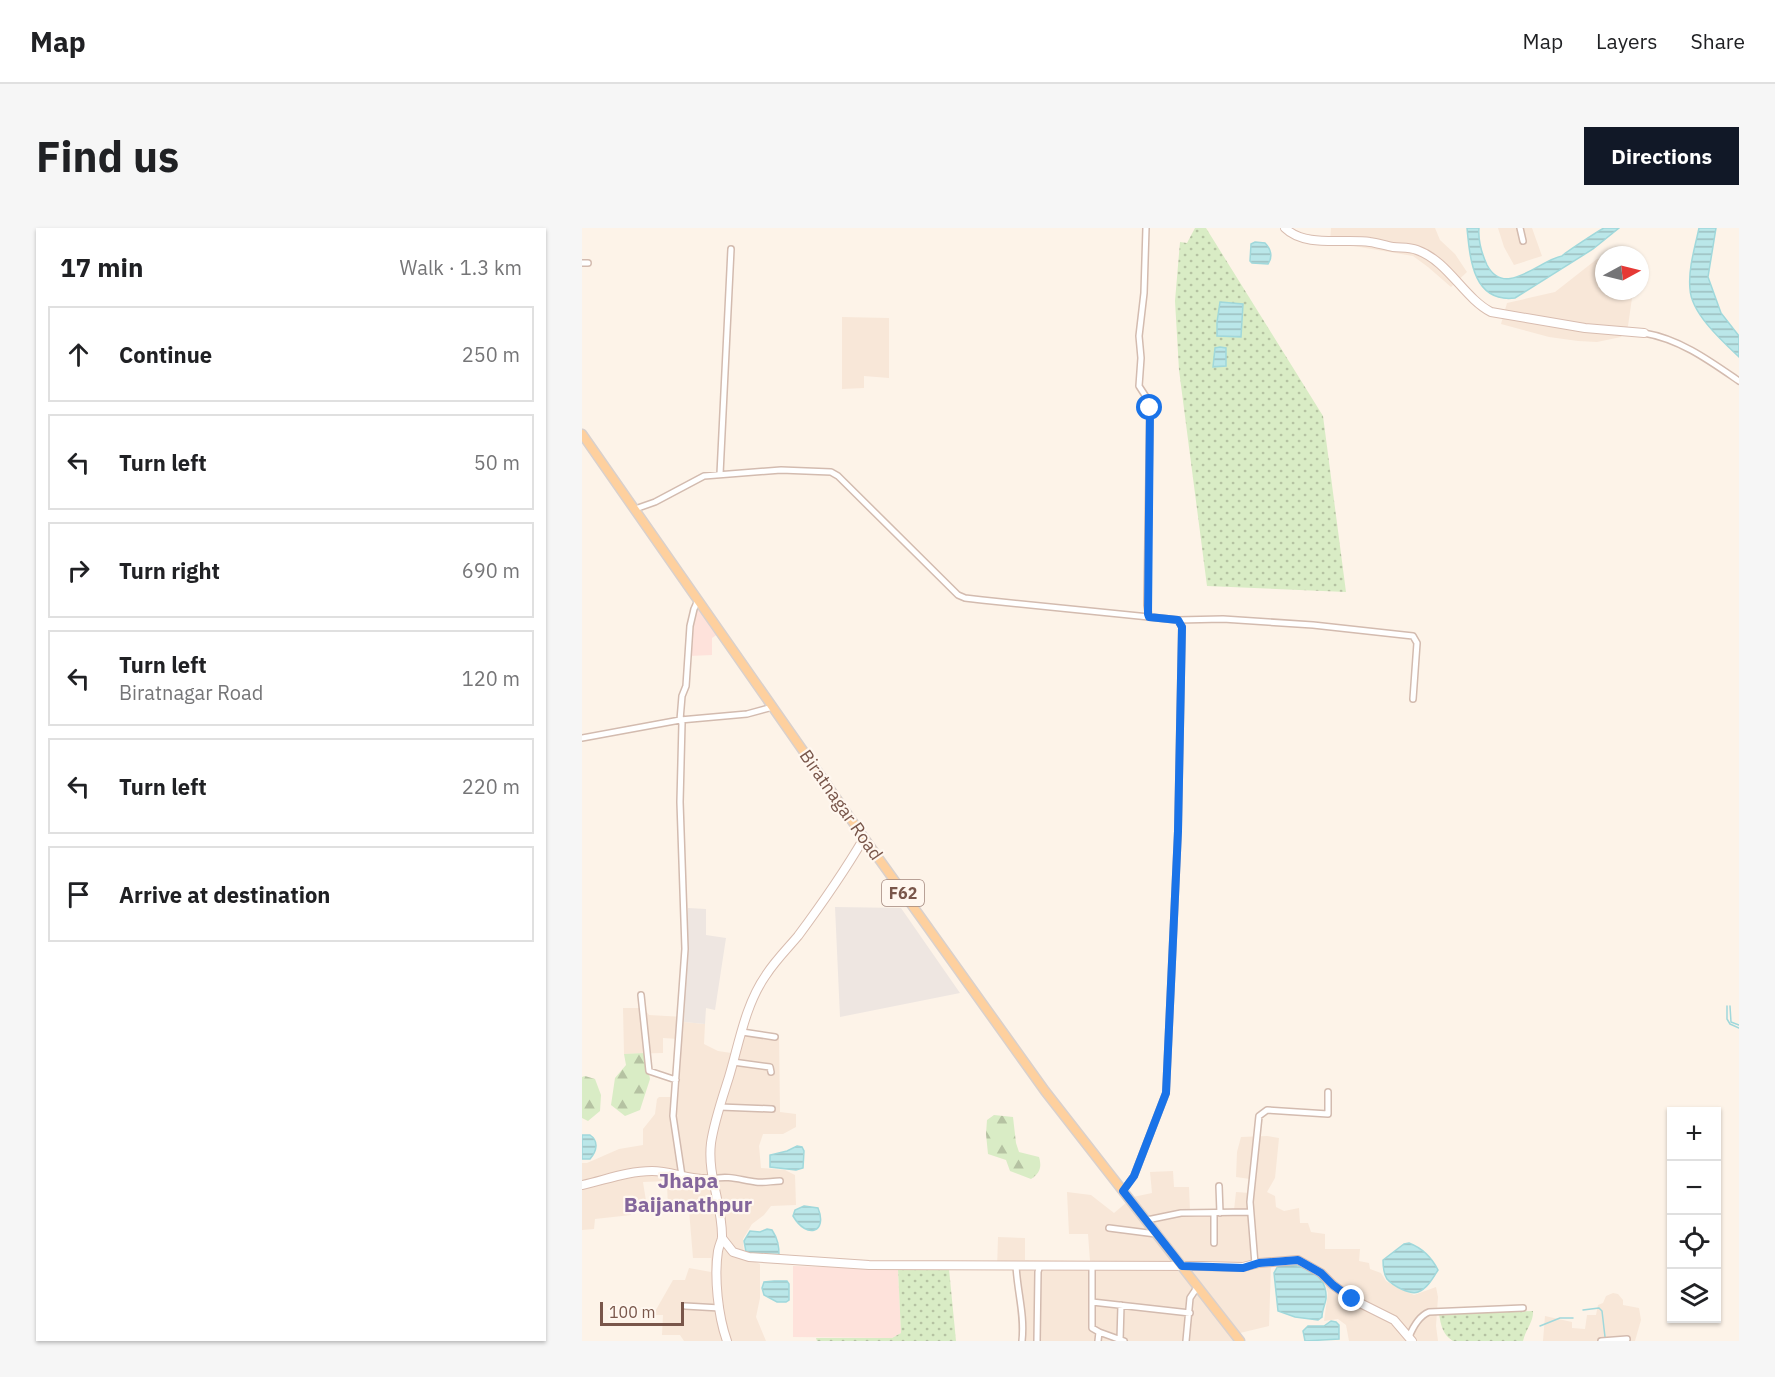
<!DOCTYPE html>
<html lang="en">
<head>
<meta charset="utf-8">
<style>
  :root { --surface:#fff; --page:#f6f6f6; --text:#202124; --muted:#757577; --line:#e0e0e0; --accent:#111827 }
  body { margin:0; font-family:"IBM Plex Sans",sans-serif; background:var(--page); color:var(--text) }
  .controls { position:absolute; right:18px; bottom:18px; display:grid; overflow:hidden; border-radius:0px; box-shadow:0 2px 4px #0004 }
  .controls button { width:54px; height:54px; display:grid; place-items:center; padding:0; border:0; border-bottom:2px solid var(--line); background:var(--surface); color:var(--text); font:30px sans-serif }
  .compass { position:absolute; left:1013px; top:18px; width:54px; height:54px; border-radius:50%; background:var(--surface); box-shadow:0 2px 4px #0004; rotate:83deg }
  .scale { position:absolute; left:18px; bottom:15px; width:84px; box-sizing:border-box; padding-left:6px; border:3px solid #79564a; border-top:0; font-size:16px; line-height:21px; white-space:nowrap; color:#79564a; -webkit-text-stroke:4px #fff7ef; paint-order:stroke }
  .stop { position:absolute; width:18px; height:18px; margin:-14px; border:4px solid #1a73e8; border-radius:50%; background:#fff }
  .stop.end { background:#1a73e8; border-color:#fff; box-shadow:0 2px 6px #0008 }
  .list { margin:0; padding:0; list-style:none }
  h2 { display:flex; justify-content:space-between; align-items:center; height:78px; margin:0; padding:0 24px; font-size:26px }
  h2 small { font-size:20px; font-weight:400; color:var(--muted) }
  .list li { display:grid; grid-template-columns:39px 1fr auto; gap:18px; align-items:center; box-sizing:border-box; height:96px; margin:0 12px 12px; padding:0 12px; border:2px solid var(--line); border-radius:0px }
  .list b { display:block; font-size:22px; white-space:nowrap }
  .list p { margin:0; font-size:20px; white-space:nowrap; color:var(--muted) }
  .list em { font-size:20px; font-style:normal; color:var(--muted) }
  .icon { flex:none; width:33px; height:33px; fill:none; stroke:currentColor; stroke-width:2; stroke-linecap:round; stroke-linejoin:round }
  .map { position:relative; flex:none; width:1157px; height:1113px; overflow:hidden; border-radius:0px }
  header { display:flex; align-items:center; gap:36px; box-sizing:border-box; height:84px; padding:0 30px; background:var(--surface); border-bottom:2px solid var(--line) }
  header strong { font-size:28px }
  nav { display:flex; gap:33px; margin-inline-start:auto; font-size:21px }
  .intro { display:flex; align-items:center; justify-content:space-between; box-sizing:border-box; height:144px; padding:0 36px }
  h1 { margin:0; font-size:42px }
  .button { padding:15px 27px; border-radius:0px; background:var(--accent); color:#fff; font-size:21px; font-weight:700 }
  main { display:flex; gap:36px; padding:0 36px }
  aside { flex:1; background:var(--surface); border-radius:0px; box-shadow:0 2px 4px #0004 }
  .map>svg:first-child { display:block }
  .residential { fill:#f8e7d8 }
  .commercial { fill:#fee2db }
  .industrial { fill:#eee6e1 }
  .grass { fill:url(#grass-dots) }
  .forest { fill:url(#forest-firs) }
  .water { fill:url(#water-rules); stroke:#a0d8db; stroke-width:1.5 }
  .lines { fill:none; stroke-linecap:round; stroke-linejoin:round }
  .stream { stroke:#a0d8db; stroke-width:1.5 }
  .street-casing { stroke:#d3bbaf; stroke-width:8 }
  .secondary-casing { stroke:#d8bcaf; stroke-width:10 }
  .primary-casing { stroke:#d9d0cc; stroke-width:11 }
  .street { stroke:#fff; stroke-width:5 }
  .secondary { stroke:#fff; stroke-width:8 }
  .primary { stroke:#fed09e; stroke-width:8 }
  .route { stroke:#1a73e8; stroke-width:8 }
  .labels { text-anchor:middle; stroke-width:4.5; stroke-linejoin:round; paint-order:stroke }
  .shield { fill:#fff7ef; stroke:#a1867c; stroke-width:1.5 }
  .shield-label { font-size:16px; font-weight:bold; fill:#79564a }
  .street-label { font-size:18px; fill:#79564a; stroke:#fff7ef }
  .quarter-label { font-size:21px; font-weight:bold; fill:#84669c; stroke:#fff7ef }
</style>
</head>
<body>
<header>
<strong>Map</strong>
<nav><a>Map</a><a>Layers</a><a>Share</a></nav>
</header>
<div class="intro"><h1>Find us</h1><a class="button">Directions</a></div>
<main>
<aside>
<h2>17 min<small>Walk · 1.3 km</small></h2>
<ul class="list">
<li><svg class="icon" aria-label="ahead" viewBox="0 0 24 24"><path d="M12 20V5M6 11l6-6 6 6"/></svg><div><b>Continue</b></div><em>250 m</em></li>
<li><svg class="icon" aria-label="left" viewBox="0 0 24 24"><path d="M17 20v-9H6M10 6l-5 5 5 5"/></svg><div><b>Turn left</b></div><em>50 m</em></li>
<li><svg class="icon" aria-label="right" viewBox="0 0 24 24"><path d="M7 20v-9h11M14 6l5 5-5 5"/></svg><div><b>Turn right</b></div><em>690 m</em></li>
<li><svg class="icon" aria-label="left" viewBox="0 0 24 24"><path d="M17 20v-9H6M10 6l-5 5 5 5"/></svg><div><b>Turn left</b><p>Biratnagar Road</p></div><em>120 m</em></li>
<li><svg class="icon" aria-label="left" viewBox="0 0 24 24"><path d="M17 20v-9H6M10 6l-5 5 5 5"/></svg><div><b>Turn left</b></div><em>220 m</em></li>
<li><svg class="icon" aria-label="arrive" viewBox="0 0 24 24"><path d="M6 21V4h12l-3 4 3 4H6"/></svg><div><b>Arrive at destination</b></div></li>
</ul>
</aside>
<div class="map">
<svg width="1157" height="1113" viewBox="0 0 1157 1113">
  <defs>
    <pattern id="grass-dots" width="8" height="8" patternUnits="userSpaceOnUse" patternTransform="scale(1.5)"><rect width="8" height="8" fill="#d9ecc5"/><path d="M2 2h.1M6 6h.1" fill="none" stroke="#b5c2a2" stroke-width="1.8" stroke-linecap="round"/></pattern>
    <pattern id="forest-firs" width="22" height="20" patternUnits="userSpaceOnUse" patternTransform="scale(1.5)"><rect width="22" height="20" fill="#d9ecc5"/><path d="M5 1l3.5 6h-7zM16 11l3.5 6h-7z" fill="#b5c2a2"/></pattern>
    <pattern id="water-rules" width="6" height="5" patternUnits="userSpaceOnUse" patternTransform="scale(1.5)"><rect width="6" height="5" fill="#bae7e9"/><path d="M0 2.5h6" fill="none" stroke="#9cbebf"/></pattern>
  </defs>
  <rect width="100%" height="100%" fill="#fdf3e8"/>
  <path class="residential" d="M749,0H853L858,12L873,26L885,44L869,59L846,39L831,28L748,14Z
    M916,0H950L960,28L932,37L922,19Z
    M1022,30V63H1051L1046,98L1039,109L1015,114L996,113L967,109L919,96L925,75L973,64L1015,31Z
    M260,89L307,90V150L282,148V160L260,161Z
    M41,780H62L67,787L102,789V794L123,796L122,816L136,823L156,826L163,803L197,807L198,884L214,886V899L201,906H181L177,918L179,940L203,942L213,947L214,977L189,978L182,987L170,996L161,1011L162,1028L178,1036V1070L174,1089L184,1113H102L98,1107H80L81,1087H71L91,1052H103L107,1040L129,1044V1030H111L107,982L86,983L85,953L61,954L64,973L50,976L49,987L13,991L12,1001L0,1002V935H5L37,921L61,917V901L73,886L75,871L77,869H90L96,811L81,810V825L42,826Z
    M685,908L697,910L693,950L685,964L693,968L694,979L702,983L717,980L718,995H726L729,1004L743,1006V1021H778L777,1033L787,1035L788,1041L799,1045L804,1053L816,1060L832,1067L854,1059L856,1069L854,1098L856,1113H767L764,1097L756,1091L742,1093L746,1065L741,1050L734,1043L701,1029L698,1036L689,1037L687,1098L658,1105V1113H439L438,1080L431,1041L415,1042L416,1009L443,1010V1032L508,1033L506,1006H487L485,964L509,967L532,985L551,969L570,965L568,944L591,943L592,959H607L608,983L652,982L654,964L668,965V951L654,949L655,924L659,909Z
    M1031,1065L1036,1066L1041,1072V1077L1057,1080L1059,1092L1053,1113H961L963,1088L990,1094V1100L1003,1101L1005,1087H1014L1016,1077L1021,1075L1024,1068Z"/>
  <path class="commercial" d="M117,377L136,406L130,410V427L107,428L111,397Z
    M211,1038L316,1041L319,1105L310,1110L211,1109Z"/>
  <path class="industrial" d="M253,679L319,680L378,765L258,789Z
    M106,680L124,681V707L144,710L133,782L124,780L123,796L102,794Z"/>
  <path class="grass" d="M613,0H624L741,188L764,364L625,358L597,142L593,73L598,14L605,15Z
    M316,1041H367L374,1113H235L234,1110H310L319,1105Z
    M951,1083C952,1093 943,1103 941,1113H871C861,1107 859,1098 857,1086Z"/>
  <path class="forest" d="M63,825L68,851L58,882L43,888L29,877L33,850L44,837L42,826Z
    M3,848L13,851L19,867L18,883L6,893L0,890V849Z
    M412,887L431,889L434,915L437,924L457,929C460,939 458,945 449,951L428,943L424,932L406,926L404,906L405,892Z"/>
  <path class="water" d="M885,0H897C896,12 900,26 905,37C923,71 957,32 980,28C981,26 1019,1 1022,0C1026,0 1033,0 1037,0L1011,21L933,70C891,75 888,31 885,0Z
    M1117,0H1134L1126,49L1139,85L1157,108V129C1140,113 1109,85 1108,61C1106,41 1113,19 1117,0Z
    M673,14L683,15C689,21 691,29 686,36L670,35L668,33L669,16Z
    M638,74L661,76L659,109L635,108V94Z
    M638,119L644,120V138L631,139L633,120Z
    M0,907H8C17,913 15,923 8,931H0Z
    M215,918L220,919L222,923L221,940L214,942L188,939V927L205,923Z
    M222,978L236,980C246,1004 225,1012 211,988L213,982Z
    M185,1001L190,1002C196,1011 197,1018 197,1028L164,1024L162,1013L168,1003L178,1004Z
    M827,1015C840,1020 850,1030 856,1042C851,1050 845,1061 836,1064C828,1067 811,1058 805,1051C801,1045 801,1038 801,1032L822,1016Z
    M697,1036C718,1036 746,1044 744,1071C743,1077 740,1082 740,1089L736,1092L713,1089L696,1083L692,1045Z
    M192,1053H205L207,1056V1072L204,1074H195L182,1067L180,1060L182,1054Z
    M749,1093L754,1094L757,1097V1111L723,1113L721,1103L726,1098H742Z"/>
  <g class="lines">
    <path class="stream" d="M1145,778V791L1148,796L1157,800
      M1148,778L1149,794L1157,797
      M1001,1082L1017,1080L1020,1083L1023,1109
      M958,1098L978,1090H991"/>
    <g class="street-casing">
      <path id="street" d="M938,0L941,13
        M0,35H6
        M1062,105C1098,111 1128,133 1157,153
        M138,246L149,21
        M53,281L73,274L122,248L199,242L249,244L256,248L376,367L383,370L400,372L567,389
        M596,392L641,391L731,397L831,408L835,415L831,471
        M0,510L98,492L165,486L191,479
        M59,767L67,843L94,852
        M160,804L193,809
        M151,834L188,839L189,844
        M138,879L190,881
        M100,948L91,888L103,721L98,574L100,495L98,492L100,468L104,458L108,398L112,381L116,372
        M130,951C147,947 158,952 174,954C182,955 190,953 198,953
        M637,958L638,985
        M541,963L552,948L584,865L596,603L600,399L596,392L567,389L565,377L568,180V175L557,158L559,130L557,108L562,65L564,0
        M632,985V1015
        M565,992L599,985L668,984
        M527,1000L574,1006
        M673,1036L668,974L677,888L685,882L746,886V864
        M434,1037C435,1063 443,1086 440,1113
        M510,1038V1100L517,1104L516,1113
        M510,1074L608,1085
        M103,1078L138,1080
        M517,1104L542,1113
        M827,1109C831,1099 837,1088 847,1084L941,1080
        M538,1112L539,1077
        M455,1113L456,1044L458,1037
        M604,1113L608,1070L616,1058
        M1019,1113L1045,1111"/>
    </g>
    <g class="secondary-casing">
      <path id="secondary" d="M703,0C723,20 763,10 788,14C796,15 804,18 811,19C819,20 827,19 835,22C866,33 882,70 909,84L1003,100L1062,105
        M0,957C23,952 46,943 70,943C90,943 109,953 130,951
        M140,1010L151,1024L167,1029L287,1037L621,1038L661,1039L677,1035L716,1032L739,1045L751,1057L770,1071L812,1092L830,1113
        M145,1113C136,1088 132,1049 136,1023C137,1018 139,1014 140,1010C141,978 125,948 129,915C132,894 140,871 147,849C157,816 163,777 184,747C193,733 205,721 216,708C239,677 262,644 282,610"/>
    </g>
    <g class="primary-casing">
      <path id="primary" d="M0,206L282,610L463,863L658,1113"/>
    </g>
    <use href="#street" class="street"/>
    <use href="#secondary" class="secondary"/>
    <use href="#primary" class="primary"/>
  </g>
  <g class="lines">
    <path class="route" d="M568,180L566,386L567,389L596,392L600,399L596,603L584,865L552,948L541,963L600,1038L661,1040L677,1035L716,1032L739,1045L751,1057L770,1071"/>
  </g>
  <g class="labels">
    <rect class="shield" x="300" y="652" width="42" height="26" rx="4.5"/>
    <g class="shield-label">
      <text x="321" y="671">F62</text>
    </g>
    <g class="street-label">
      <text transform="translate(259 577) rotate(55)" y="6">Biratnagar Road</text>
    </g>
    <g class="quarter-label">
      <text x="106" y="960">Jhapa<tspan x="106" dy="24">Baijanathpur</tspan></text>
    </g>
  </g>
</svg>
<div class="controls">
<button>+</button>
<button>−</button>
<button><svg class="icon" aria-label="locate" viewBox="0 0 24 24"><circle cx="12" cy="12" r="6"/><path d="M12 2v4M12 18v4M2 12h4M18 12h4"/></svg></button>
<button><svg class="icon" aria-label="layers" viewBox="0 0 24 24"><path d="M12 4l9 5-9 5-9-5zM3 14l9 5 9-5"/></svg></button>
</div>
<svg class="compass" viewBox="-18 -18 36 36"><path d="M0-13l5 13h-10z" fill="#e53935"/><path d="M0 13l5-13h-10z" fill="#757577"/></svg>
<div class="scale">100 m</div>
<div class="stop" style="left:568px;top:180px"></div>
<div class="stop end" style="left:770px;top:1071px"></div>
</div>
</main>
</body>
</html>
